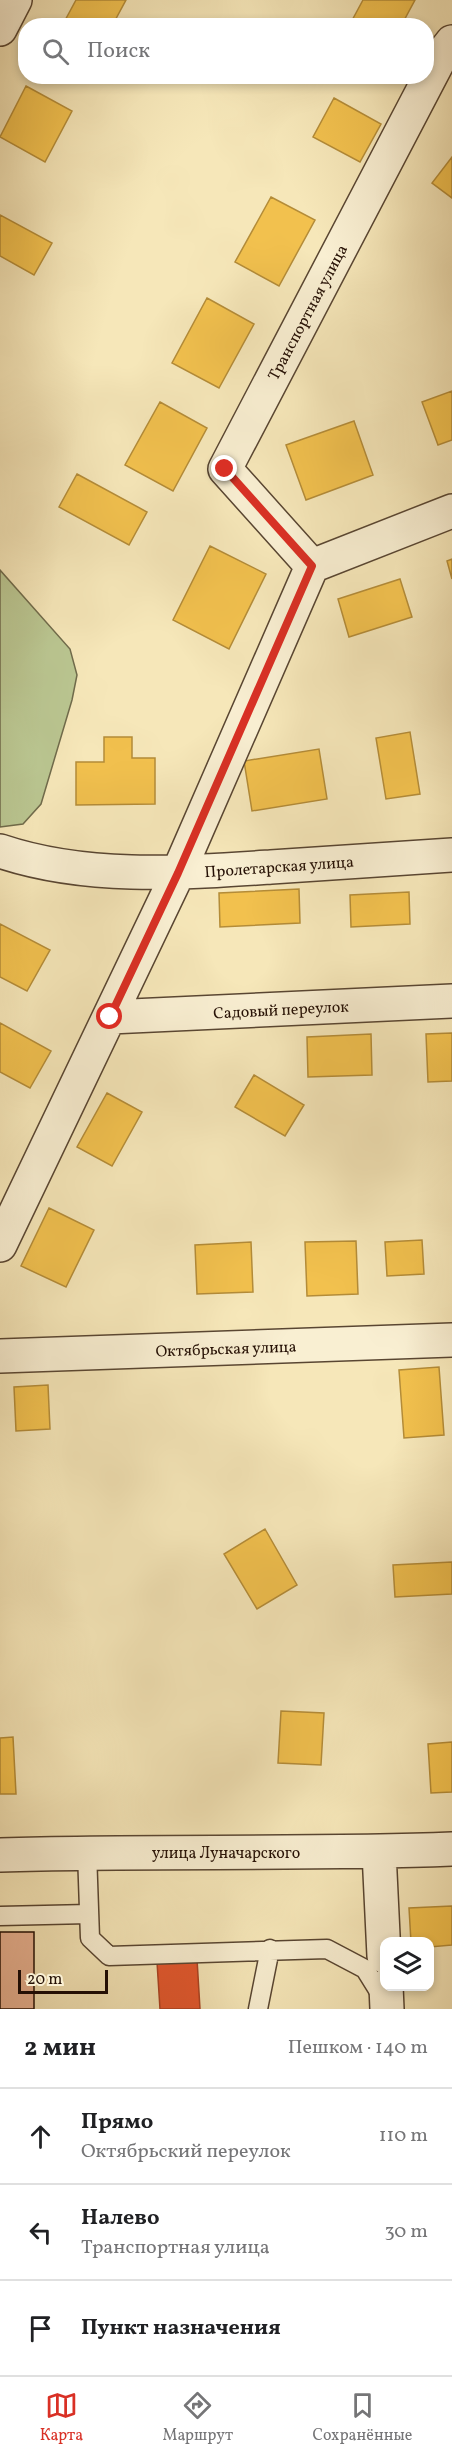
<!DOCTYPE html>
<html lang="ru">
<head>
<meta charset="utf-8">
<style>
  :root { --surface:#fff; --page:#f6f6f6; --text:#202124; --muted:#757577; --line:#e0e0e0; --accent:#d93025 }
  body { margin:0; font-family:Vollkorn,serif; background:var(--page); color:var(--text) }
  .controls { position:absolute; right:18px; bottom:18px; display:grid; overflow:hidden; border-radius:12px; box-shadow:0 3px 9px #0003 }
  .controls button { width:54px; height:54px; display:grid; place-items:center; padding:0; border:0; border-bottom:2px solid var(--line); background:var(--surface); color:var(--text); font:30px sans-serif }
  .scale { position:absolute; left:18px; bottom:15px; width:90px; box-sizing:border-box; padding-left:6px; border:3px solid #251005; border-top:0; font-size:16px; line-height:21px; white-space:nowrap; color:#251005; -webkit-text-stroke:4px #f9efd2; paint-order:stroke }
  .stop { position:absolute; width:18px; height:18px; margin:-14px; border:4px solid #d93025; border-radius:50%; background:#fff }
  .stop.end { background:#d93025; border-color:#fff; box-shadow:0 2px 6px #0008 }
  .list { margin:0; padding:0; list-style:none }
  h2 { display:flex; justify-content:space-between; align-items:center; height:78px; margin:0; padding:0 24px; font-size:26px }
  h2 small { font-size:20px; font-weight:400; color:var(--muted) }
  .list li { display:grid; grid-template-columns:39px 1fr auto; gap:18px; align-items:center; box-sizing:border-box; height:96px; padding:0 24px; border-top:2px solid var(--line) }
  .list b { display:block; font-size:22px; white-space:nowrap }
  .list p { margin:0; font-size:20px; white-space:nowrap; color:var(--muted) }
  .list em { font-size:20px; font-style:normal; color:var(--muted) }
  .icon { flex:none; width:33px; height:33px; fill:none; stroke:currentColor; stroke-width:2; stroke-linecap:round; stroke-linejoin:round }
  .map { position:relative; flex:none; width:452px; height:2009px; overflow:hidden }
  .search { position:absolute; background:var(--surface); box-shadow:0 3px 9px #0003; left:18px; right:18px; top:18px; height:66px; display:flex; align-items:center; gap:15px; box-sizing:border-box; padding:0 21px; border-radius:24px; color:var(--muted); font-size:22px }
  .sheet { height:366px; background:var(--surface) }
  nav { display:flex; justify-content:space-around; align-items:center; box-sizing:border-box; height:84px; border-top:2px solid var(--line); background:var(--surface); font-size:16px; color:var(--muted) }
  nav a { display:grid; justify-items:center; gap:3px }
  nav .on { color:var(--accent) }
  .map>svg:first-child { display:block }
  .green { fill:#bac691; stroke:#706b4b; stroke-width:1.5 }
  .homes { fill:#f2c14e; stroke:#b48c38; stroke-width:1.5 }
  .shops { fill:#e4572e; stroke:#ab4222; stroke-width:1.5 }
  .building { fill:#e8b292; stroke:#251005; stroke-width:1.5 }
  .lines { fill:none; stroke-linecap:round; stroke-linejoin:round }
  .service-casing { stroke:#594632; stroke-width:21 }
  .minor-casing { stroke:#594632; stroke-width:36 }
  .tertiary-casing { stroke:#594632; stroke-width:36 }
  .service { stroke:#f9efd2; stroke-width:18 }
  .minor { stroke:#f9efd2; stroke-width:33 }
  .tertiary { stroke:#f9efd2; stroke-width:33 }
  .route { stroke:#d93025; stroke-width:8 }
  .labels { text-anchor:middle; stroke-width:6; stroke-linejoin:round; paint-order:stroke }
  .street-label { font-size:16px; fill:#251005; stroke:#f9efd2 }
</style>
</head>
<body>
<div class="map">
<svg width="452" height="2009" viewBox="0 0 452 2009">
  <rect width="100%" height="100%" fill="#f6e7b9"/>
  <filter id="stains"><feTurbulence type="fractalNoise" baseFrequency=".00333" numOctaves="4"/><feColorMatrix values="0 0 0 0 .2 0 0 0 0 .09 0 0 0 0 .02 0 0 0 .5 -.17"/></filter>
  <radialGradient id="worn" r=".72"><stop offset=".6" stop-color="#630" stop-opacity="0"/><stop offset="1" stop-color="#630" stop-opacity=".3"/></radialGradient>
  <path class="green" d="M0,570L70,649L77,675L72,700L41,804L23,824L0,827Z"/>
  <path class="homes" d="M76,0H126L112,26H62Z
    M363,0H415L401,26H349Z
    M26,86L72,111L45,162L0,137Z
    M334,98L381,124L360,162L313,137Z
    M452,157V198L432,183Z
    M271,197L315,220L279,286L235,262Z
    M0,215L52,243L34,275L0,256Z
    M207,298L254,324L219,388L172,363Z
    M452,391V440L438,445L422,402Z
    M160,402L207,428L173,491L125,465Z
    M354,421L373,475L306,500L286,445Z
    M77,474L147,512L129,545L59,507Z
    M210,546L266,574L229,649L173,620Z
    M452,559V579L447,561Z
    M400,579L412,617L349,637L338,599Z
    M410,732L420,794L386,799L376,738Z
    M104,737H132V758H155V804L76,805V762H104Z
    M319,749L327,799L252,811L244,761Z
    M299,889L300,923L220,927L219,893Z
    M409,892L410,924L351,927L350,895Z
    M0,924L50,950L27,991L0,977Z
    M0,1023L51,1051L30,1088L0,1072Z
    M452,1033V1081L428,1082L426,1034Z
    M371,1034L372,1075L308,1077L307,1037Z
    M254,1075L304,1105L285,1136L235,1107Z
    M107,1093L142,1112L112,1166L77,1147Z
    M49,1208L94,1230L66,1287L21,1266Z
    M422,1240L424,1274L387,1276L385,1242Z
    M356,1241L358,1294L307,1296L305,1242Z
    M251,1242L253,1292L197,1294L195,1245Z
    M439,1367L444,1435L404,1438L399,1370Z
    M48,1385L50,1429L16,1431L14,1387Z
    M265,1529L297,1585L257,1609L224,1554Z
    M452,1562V1594L395,1597L393,1565Z
    M281,1711L324,1713L321,1765L278,1763Z
    M13,1737L16,1794H0V1738Z
    M452,1742V1792L431,1793L428,1744Z
    M452,1906V1945L430,1947V1942H411L409,1908Z"/>
  <path class="shops" d="M197,1959L200,2009H160L157,1962Z"/>
  <path class="building" d="M0,1932H34V2009H0Z"/>
  <g class="lines">
    <g class="service-casing">
      <path id="service" d="M87,1852L90,1938L109,1956L327,1949L365,1969L383,1998
        M0,1916L89,1914
        M258,2009L270,1949"/>
    </g>
    <g class="minor-casing">
      <path id="minor" d="M312,566L225,469L441,56L452,42
        M312,566L452,511
        M0,851C86,880 181,873 271,867C331,863 392,859 452,855
        M110,1017L452,1001
        M0,1245L178,873L312,566
        M0,1356L452,1340
        M379,1852L384,1956
        M0,1855C151,1850 301,1855 452,1849
        M386,1986L387,2009"/>
    </g>
    <g class="tertiary-casing">
      <path id="tertiary" d="M0,29L15,0"/>
    </g>
    <use href="#service" class="service"/>
    <use href="#minor" class="minor"/>
    <use href="#tertiary" class="tertiary"/>
  </g>
  <g class="lines">
    <path class="route" d="M110,1017L178,873L312,566L225,469"/>
  </g>
  <g class="labels">
    <g class="street-label">
      <text transform="translate(307 312) rotate(-62)" y="6">Транспортная улица</text>
      <text transform="translate(279 866) rotate(-4)" y="6">Пролетарская улица</text>
      <text transform="translate(281 1009) rotate(-3)" y="6">Садовый переулок</text>
      <text transform="translate(226 1348) rotate(-2)" y="6">Октябрьская улица</text>
      <text x="226" y="1858">улица Луначарского</text>
    </g>
  </g>
  <rect width="100%" height="100%" filter="url(#stains)"/>
  <rect width="100%" height="100%" fill="url(#worn)"/>
</svg>
<div class="controls">
<button><svg class="icon" aria-label="layers" viewBox="0 0 24 24"><path d="M12 4l9 5-9 5-9-5zM3 14l9 5 9-5"/></svg></button>
</div>
<div class="scale">20 m</div>
<div class="stop" style="left:110px;top:1017px"></div>
<div class="stop end" style="left:225px;top:469px"></div>
<div class="search"><svg class="icon" aria-label="search" viewBox="0 0 24 24"><circle cx="10" cy="10" r="6"/><path d="M15 15l6 6"/></svg>Поиск</div>
</div>
<section class="sheet">
<h2>2 мин<small>Пешком · 140 m</small></h2>
<ul class="list">
<li><svg class="icon" aria-label="ahead" viewBox="0 0 24 24"><path d="M12 20V5M6 11l6-6 6 6"/></svg><div><b>Прямо</b><p>Октябрьский переулок</p></div><em>110 m</em></li>
<li><svg class="icon" aria-label="left" viewBox="0 0 24 24"><path d="M17 20v-9H6M10 6l-5 5 5 5"/></svg><div><b>Налево</b><p>Транспортная улица</p></div><em>30 m</em></li>
<li><svg class="icon" aria-label="arrive" viewBox="0 0 24 24"><path d="M6 21V4h12l-3 4 3 4H6"/></svg><div><b>Пункт назначения</b></div></li>
</ul>
</section>
<nav>
<a class="on"><svg class="icon" aria-label="map" viewBox="0 0 24 24"><path d="M3 6l6-2 6 2 6-2v14l-6 2-6-2-6 2zM9 4v14M15 6v14"/></svg>Карта</a>
<a><svg class="icon" aria-label="directions" viewBox="0 0 24 24"><path d="M12 3l9 9-9 9-9-9zM9 14v-3h6M13 9l2 2-2 2"/></svg>Маршрут</a>
<a><svg class="icon" aria-label="saved" viewBox="0 0 24 24"><path d="M7 4h10v16l-5-4-5 4z"/></svg>Сохранённые</a>
</nav>
</body>
</html>
